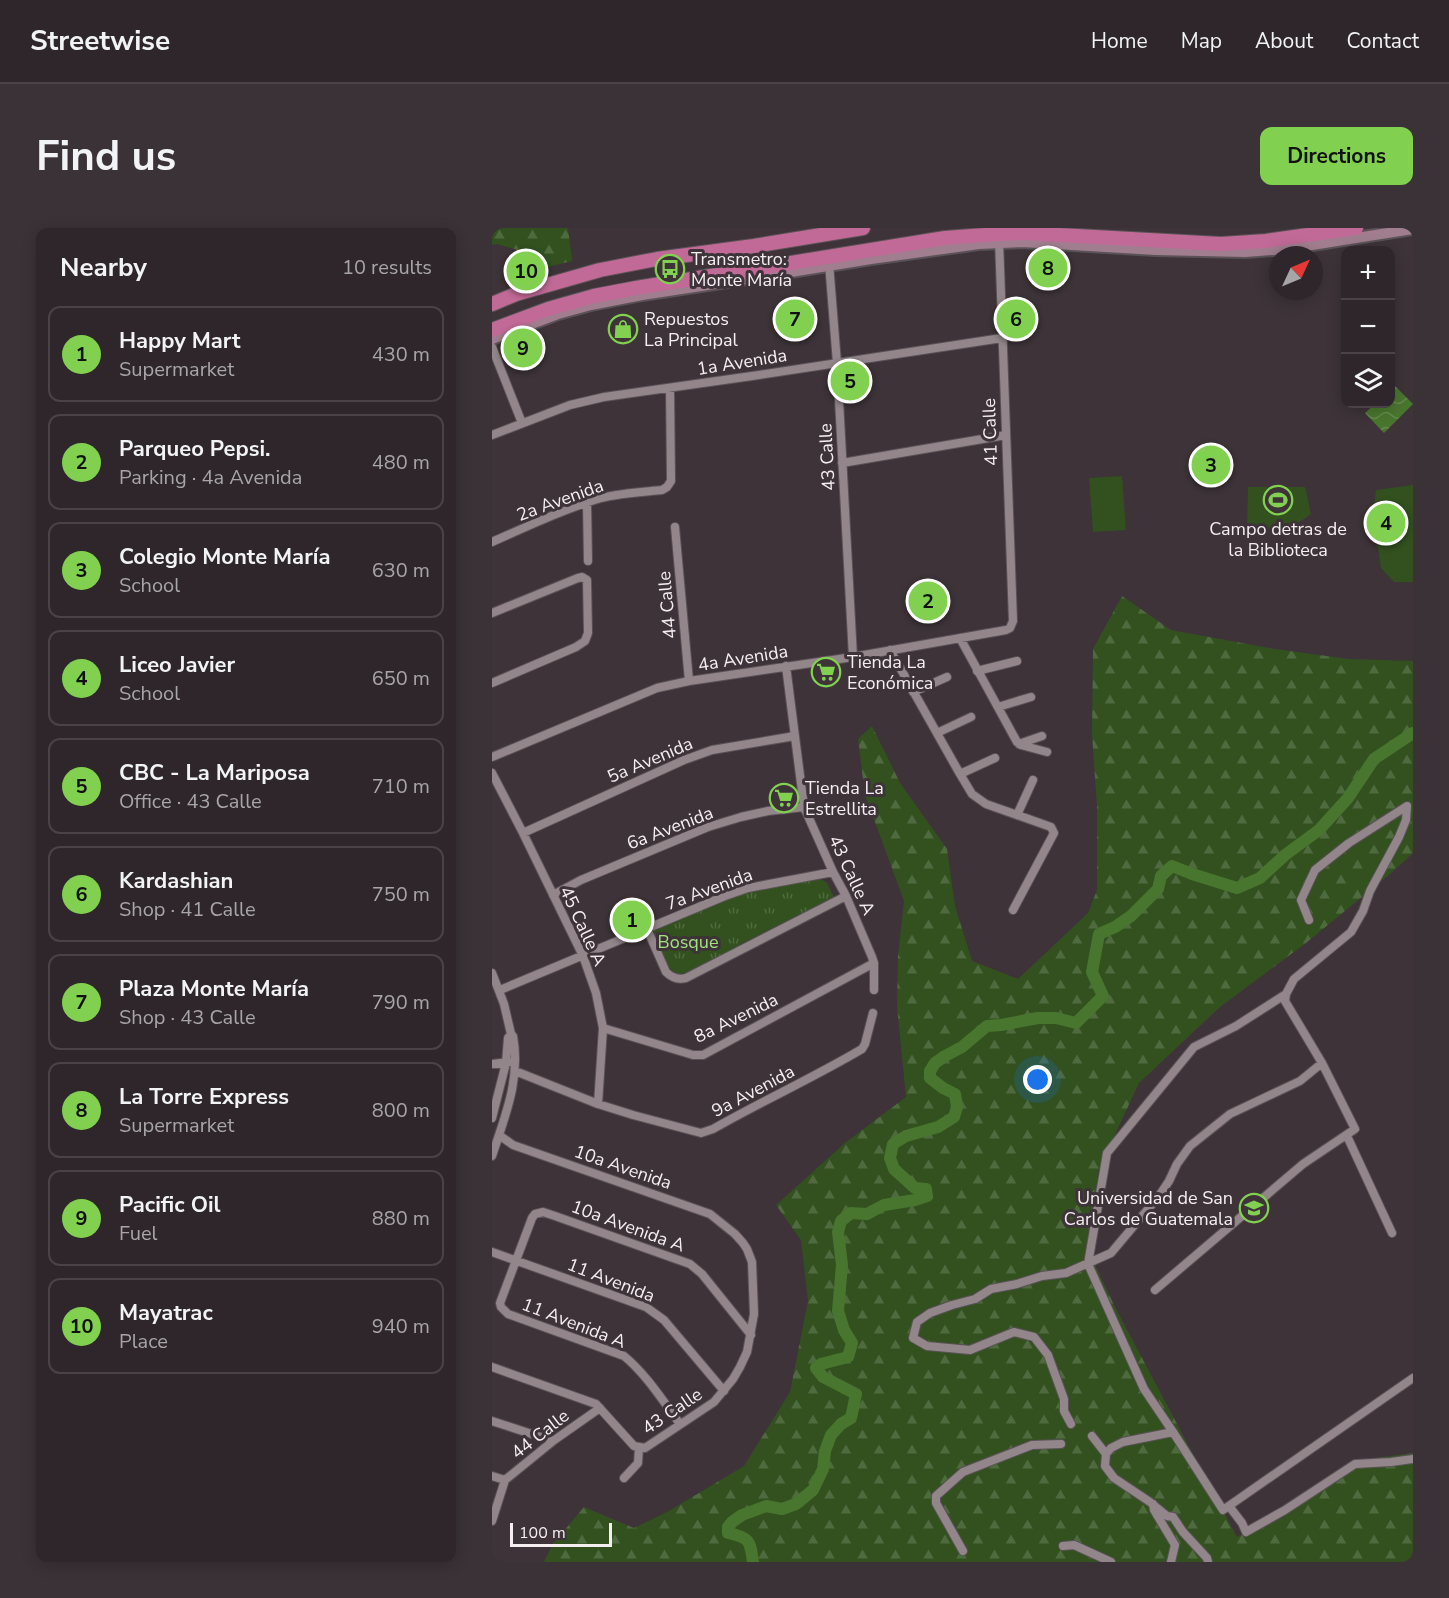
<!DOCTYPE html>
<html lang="en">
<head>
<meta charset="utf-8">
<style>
  :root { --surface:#2e262a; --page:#3a3236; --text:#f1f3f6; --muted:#a7a5a8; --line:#494347; --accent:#81d050 }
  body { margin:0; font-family:"Nunito Sans",sans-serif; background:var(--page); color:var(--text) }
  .controls { position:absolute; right:18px; top:18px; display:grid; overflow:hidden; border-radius:12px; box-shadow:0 3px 15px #0003 }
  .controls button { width:54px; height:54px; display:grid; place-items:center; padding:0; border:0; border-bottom:2px solid var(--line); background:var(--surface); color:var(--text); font:30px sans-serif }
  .compass { position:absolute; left:777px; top:18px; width:54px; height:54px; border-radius:50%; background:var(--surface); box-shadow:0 3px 15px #0003; rotate:46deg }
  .scale { position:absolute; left:18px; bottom:15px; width:102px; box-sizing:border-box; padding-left:6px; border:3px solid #f5eef1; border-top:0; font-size:16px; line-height:21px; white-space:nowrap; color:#f5eef1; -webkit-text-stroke:4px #3d3338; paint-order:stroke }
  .you { position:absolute; left:546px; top:852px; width:21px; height:21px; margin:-15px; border:4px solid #fff; border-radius:50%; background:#1a73e8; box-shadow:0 0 0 9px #1a73e833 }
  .badge { display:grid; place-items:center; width:39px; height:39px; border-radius:50%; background:var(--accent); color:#111; font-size:20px; font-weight:700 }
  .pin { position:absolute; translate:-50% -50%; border:3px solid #fff; box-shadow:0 2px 6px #0006 }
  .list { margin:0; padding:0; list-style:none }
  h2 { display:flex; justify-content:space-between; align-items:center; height:78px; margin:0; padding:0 24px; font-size:26px }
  h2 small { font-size:20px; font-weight:400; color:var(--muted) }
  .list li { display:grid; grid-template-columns:39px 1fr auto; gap:18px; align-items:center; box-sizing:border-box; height:96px; margin:0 12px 12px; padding:0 12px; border:2px solid var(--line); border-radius:12px }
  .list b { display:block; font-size:22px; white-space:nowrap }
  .list p { margin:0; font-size:20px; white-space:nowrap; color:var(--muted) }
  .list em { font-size:20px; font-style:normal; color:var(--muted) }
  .icon { flex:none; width:33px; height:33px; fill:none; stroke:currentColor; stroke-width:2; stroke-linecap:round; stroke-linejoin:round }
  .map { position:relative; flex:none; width:921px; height:1334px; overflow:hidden; border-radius:12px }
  header { display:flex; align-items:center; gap:36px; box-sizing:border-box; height:84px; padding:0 30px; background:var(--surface); border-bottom:2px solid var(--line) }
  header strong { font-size:28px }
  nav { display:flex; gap:33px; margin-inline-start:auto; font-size:21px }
  .intro { display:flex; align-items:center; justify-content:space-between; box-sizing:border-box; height:144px; padding:0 36px }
  h1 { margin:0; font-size:42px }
  .button { padding:15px 27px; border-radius:12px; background:var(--accent); color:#111; font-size:21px; font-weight:700 }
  main { display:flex; gap:36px; padding:0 36px }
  aside { flex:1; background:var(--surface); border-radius:12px; box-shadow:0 3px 15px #0003 }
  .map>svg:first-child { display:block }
  .green { fill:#32511f }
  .forest { fill:url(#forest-firs) }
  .park { fill:url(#park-tufts) }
  .water { fill:url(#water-waves) }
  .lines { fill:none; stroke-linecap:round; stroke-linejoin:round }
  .river { stroke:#49762e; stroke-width:12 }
  .street-casing { stroke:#5a5256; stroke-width:10 }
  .secondary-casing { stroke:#5a5256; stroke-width:14 }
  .highway-casing { stroke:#5a5256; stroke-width:16 }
  .street { stroke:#92868b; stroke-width:8 }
  .secondary { stroke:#a07e8f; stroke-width:10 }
  .highway { stroke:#c26a97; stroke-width:14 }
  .labels { text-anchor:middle; stroke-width:6; stroke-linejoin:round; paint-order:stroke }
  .poi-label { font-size:18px; fill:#f5eef1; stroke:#3d3338; text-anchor:start }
  .street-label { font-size:18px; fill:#f5eef1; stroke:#3d3338 }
  .park-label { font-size:18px; fill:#a2e180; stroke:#3d3338 }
</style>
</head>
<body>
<header>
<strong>Streetwise</strong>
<nav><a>Home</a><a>Map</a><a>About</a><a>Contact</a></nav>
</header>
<div class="intro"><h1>Find us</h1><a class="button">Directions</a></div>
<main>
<aside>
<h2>Nearby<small>10 results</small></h2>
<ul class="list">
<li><span class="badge">1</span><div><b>Happy Mart</b><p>Supermarket</p></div><em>430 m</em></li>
<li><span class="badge">2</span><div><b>Parqueo Pepsi.</b><p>Parking · 4a Avenida</p></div><em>480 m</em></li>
<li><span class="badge">3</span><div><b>Colegio Monte María</b><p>School</p></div><em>630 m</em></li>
<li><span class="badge">4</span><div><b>Liceo Javier</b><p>School</p></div><em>650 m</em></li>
<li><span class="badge">5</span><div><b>CBC - La Mariposa</b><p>Office · 43 Calle</p></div><em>710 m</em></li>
<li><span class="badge">6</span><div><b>Kardashian</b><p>Shop · 41 Calle</p></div><em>750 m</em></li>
<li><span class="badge">7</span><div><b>Plaza Monte María</b><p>Shop · 43 Calle</p></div><em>790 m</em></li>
<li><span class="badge">8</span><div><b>La Torre Express</b><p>Supermarket</p></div><em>800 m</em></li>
<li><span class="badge">9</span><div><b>Pacific Oil</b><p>Fuel</p></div><em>880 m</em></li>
<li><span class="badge">10</span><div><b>Mayatrac</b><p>Place</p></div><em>940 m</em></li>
</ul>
</aside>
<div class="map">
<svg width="921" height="1334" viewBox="0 0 921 1334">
  <defs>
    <pattern id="forest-firs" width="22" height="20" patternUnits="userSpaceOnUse" patternTransform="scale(1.5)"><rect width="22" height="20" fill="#32511f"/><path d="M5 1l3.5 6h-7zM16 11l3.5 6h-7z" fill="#506a40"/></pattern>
    <pattern id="park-tufts" width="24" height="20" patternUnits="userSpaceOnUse" patternTransform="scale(1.5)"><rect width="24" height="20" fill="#32511f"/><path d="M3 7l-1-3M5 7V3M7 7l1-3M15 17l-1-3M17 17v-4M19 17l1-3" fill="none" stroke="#506a40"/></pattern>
    <pattern id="water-waves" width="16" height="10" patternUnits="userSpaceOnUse" patternTransform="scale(1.5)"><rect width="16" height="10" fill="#49762e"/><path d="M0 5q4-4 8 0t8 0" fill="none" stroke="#648a4d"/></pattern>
  </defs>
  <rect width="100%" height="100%" fill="#3d3338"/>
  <path class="green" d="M630,248L634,302L601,304L597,250Z
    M921,257V354H902L889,340L881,287L884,262Z
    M756,259H813L819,286C796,304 783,300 755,300Z"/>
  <path class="forest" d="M0,0H76L80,33L56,39L46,28L5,16L0,17Z
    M630,368L679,402L783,421L857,431L921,433V625L898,646L814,715L728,779L647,855L606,943L598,1026L623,1079L745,1309L882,1230L921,1225V1334H52L60,1317L92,1279L142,1300L177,1283L252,1238L298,1164L316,1073L309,1012L284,977L353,915L414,869L405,778L406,728L412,673L373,567L366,511L380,498L408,555L455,621L463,678L480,733L526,751L596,685L605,662V578L600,506L601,421Z"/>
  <path class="park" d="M327,650L335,655L342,669L197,744C196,744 188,746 187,746C174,745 166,715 162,704L163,700L235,669Z"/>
  <path class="water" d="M902,157L921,176L892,205L873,185L883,176H898L899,161Z"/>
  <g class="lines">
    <path class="river" d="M261,1334C258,1312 258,1310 236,1305V1299L240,1294L250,1287L274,1278L290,1281L304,1276L321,1262L331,1241L333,1223L339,1207L349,1196L359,1190L364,1166L331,1149L324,1140L329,1136L356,1129L360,1115L352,1102L346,1083L350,1037L346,1004L349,993L359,985L375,986L392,977L423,972L435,968L434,961L423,960L402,941L398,930L401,916L414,908L446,899L462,889L465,879L463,866L451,860L438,850V843L443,835L453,828L470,819L495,798L509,797L546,790H564L584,795L611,768L600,744L607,706L623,699L639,688L666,661L669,648L680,638L700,646L745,660L768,650L793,627L827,602L856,570L882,531L921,505"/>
    <g class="street-casing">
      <path id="street" d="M337,35L345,135L361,429
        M0,119L30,195
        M0,207L78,177L112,169L260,148L510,110
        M350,235L514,207
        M95,275L96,333
        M183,299L197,453
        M0,314C36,298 72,281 109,270C129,265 150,264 170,262L175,259L179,253L178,160
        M0,385L86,350L90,349L95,352L96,405L93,413L84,419L0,455
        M468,410L525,514L529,517L555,524
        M398,422L468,546L480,566L494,576L559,599L562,605L521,682
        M294,438L312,579L341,644L354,668L380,729L382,735V762
        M485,443L525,433
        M421,464L455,449
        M506,479L539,469
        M445,505L479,489
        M527,516L550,508
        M0,529L165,460L197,453L361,429L514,402L518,400L521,393L507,12
        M0,545L31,605L91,728L104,765L111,800L106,876
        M468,546L503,530
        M525,587L541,552
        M31,605L192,532L220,522L303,508
        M61,667L89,652L216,599L249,589L276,583L312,579
        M155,701L174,744C180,750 186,752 194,750L354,668
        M0,745L12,776L19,806L21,808C29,851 13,888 0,928
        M8,762L233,668L256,660L341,644
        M111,800L201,827H211L382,735
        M0,836L17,834
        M23,843L106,876L141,887L209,905L221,901C270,873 321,850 370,821L373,816L381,785
        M0,890L14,835L16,810L19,806
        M855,908L900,1005
        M0,1024L154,1079L172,1092L232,1163
        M663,1062L811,936L863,901L830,835L793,773L794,766
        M0,1139L104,1176L142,1218L153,1220L222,1174L241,1151L248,1139L255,1124L262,1086L260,1034L255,1021L251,1015L243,1006L218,986L21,917L7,907
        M0,1193L61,1213
        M188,1196C171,1173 154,1146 132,1128L16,1086L9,1079L8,1075L40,990L43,986L51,984L63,988L198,1036L210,1046L259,1107
        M579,1196L572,1183V1171L556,1127L542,1109L522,1104L478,1122L435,1118L421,1110L425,1094L438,1085L460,1077L483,1071L499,1061L525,1056L550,1048L574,1045L619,1025L667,968L677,953L685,936L698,918L738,886L808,853L830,835
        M681,1204L652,1161L596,1036L615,925L702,819L744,798L794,766L802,751L859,704L871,683L878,663L907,609L914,592L915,578L857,615L823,642L809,672L817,692
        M600,1208L614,1226L619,1220L631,1214L681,1204L731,1282L921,1150
        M614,1226L613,1238L622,1250L658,1274L675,1288L681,1289L691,1304L715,1330L716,1334
        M0,1248L13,1252
        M132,1250L146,1235L147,1220
        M661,1276L662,1282L683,1317L679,1334
        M737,1278L750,1295L754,1304L793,1282L863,1236L899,1234L921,1231
        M0,1293L13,1252L61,1213L108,1180
        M571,1318L582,1317L619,1334
        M471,1323L444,1275V1268L471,1244L540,1217L569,1216"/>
    </g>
    <g class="secondary-casing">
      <path id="secondary" d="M0,111L66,86L99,77L150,67L268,49L379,31L487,16L530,14L664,22L753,24L795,21L921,1"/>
    </g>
    <g class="highway-casing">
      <path id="highway" d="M0,76L24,66L108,42L165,31L262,18L371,0
        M0,102L56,81L102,68L144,60L453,10L506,6L531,5L729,16L774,13L864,0"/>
    </g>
    <use href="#street" class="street"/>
    <use href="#secondary" class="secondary"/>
    <use href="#highway" class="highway"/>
  </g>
  <defs>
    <g id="bus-ring" transform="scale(1.5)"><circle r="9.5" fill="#3d3338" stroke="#81d050" stroke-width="1.5"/><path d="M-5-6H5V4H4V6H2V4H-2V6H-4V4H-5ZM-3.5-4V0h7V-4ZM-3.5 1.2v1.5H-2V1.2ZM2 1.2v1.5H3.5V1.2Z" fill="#81d050"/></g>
    <g id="shop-ring" transform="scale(1.5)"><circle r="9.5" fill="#3d3338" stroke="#81d050" stroke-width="1.5"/><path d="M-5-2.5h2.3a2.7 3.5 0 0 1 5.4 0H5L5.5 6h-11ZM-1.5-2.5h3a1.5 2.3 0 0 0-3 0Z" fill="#81d050"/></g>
    <g id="stadium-ring" transform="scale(1.5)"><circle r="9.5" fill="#3d3338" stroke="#81d050" stroke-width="1.5"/><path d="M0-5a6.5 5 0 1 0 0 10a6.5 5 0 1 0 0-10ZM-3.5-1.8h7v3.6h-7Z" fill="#81d050"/></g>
    <g id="supermarket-ring" transform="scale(1.5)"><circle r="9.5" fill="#3d3338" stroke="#81d050" stroke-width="1.5"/><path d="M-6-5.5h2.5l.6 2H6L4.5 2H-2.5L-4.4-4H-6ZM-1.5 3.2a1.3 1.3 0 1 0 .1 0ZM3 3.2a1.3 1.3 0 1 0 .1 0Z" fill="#81d050"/></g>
    <g id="university-ring" transform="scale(1.5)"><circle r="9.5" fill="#3d3338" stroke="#81d050" stroke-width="1.5"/><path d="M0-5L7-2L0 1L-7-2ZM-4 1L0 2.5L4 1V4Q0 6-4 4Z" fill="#81d050"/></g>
  </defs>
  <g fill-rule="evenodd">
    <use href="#bus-ring" x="178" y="41"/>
    <use href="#shop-ring" x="131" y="101"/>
    <use href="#stadium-ring" x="786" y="272"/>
    <use href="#supermarket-ring" x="334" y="444"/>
    <use href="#supermarket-ring" x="292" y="570"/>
    <use href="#university-ring" x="762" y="980"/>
  </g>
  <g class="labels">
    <g class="poi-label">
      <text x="199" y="37">Transmetro:<tspan x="199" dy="21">Monte María</tspan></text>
      <text x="152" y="97">Repuestos<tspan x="152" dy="21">La Principal</tspan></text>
      <text x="786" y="307" text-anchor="middle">Campo detras de<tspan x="786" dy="21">la Biblioteca</tspan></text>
      <text x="355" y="440">Tienda La<tspan x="355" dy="21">Económica</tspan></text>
      <text x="313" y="566">Tienda La<tspan x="313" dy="21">Estrellita</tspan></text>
      <text x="741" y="976" text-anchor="end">Universidad de San<tspan x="741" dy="21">Carlos de Guatemala</tspan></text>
    </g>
    <g class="street-label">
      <text transform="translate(250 134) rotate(-9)" y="6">1a Avenida</text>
      <text transform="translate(498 204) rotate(-92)" y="6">41 Calle</text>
      <text transform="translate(335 229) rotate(-93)" y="6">43 Calle</text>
      <text transform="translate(68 272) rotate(-20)" y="6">2a Avenida</text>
      <text transform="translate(175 377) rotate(-95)" y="6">44 Calle</text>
      <text transform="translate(251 430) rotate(-9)" y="6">4a Avenida</text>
      <text transform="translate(158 532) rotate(-23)" y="6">5a Avenida</text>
      <text transform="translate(178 600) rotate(-21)" y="6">6a Avenida</text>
      <text transform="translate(360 647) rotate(65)" y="6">43 Calle A</text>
      <text transform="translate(217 661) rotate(-20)" y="6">7a Avenida</text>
      <text transform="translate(91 698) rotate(65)" y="6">45 Calle A</text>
      <text transform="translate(244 790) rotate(-26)" y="6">8a Avenida</text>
      <text transform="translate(261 863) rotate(-28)" y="6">9a Avenida</text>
      <text transform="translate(131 939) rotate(19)" y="6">10a Avenida</text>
      <text transform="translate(136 998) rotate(20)" y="6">10a Avenida A</text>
      <text transform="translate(119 1052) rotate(21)" y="6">11 Avenida</text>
      <text transform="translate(82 1095) rotate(21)" y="6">11 Avenida A</text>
      <text transform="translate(180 1183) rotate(-34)" y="6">43 Calle</text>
      <text transform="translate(48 1206) rotate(-38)" y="6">44 Calle</text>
    </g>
    <g class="park-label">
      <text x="196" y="720">Bosque</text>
    </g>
  </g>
</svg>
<div class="controls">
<button>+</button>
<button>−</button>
<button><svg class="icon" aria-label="layers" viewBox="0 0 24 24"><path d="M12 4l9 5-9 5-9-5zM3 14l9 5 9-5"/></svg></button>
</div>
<svg class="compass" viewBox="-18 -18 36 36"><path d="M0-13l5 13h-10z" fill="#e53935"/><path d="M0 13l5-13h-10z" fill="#a7a5a8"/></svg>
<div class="scale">100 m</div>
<div class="you"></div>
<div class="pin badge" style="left:140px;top:692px">1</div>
<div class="pin badge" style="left:436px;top:373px">2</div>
<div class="pin badge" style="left:719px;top:237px">3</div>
<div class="pin badge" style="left:894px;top:295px">4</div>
<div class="pin badge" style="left:358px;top:153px">5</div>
<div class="pin badge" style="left:524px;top:91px">6</div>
<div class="pin badge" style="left:303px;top:91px">7</div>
<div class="pin badge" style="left:556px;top:40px">8</div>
<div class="pin badge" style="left:31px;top:120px">9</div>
<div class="pin badge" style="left:34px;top:43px">10</div>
</div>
</main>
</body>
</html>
